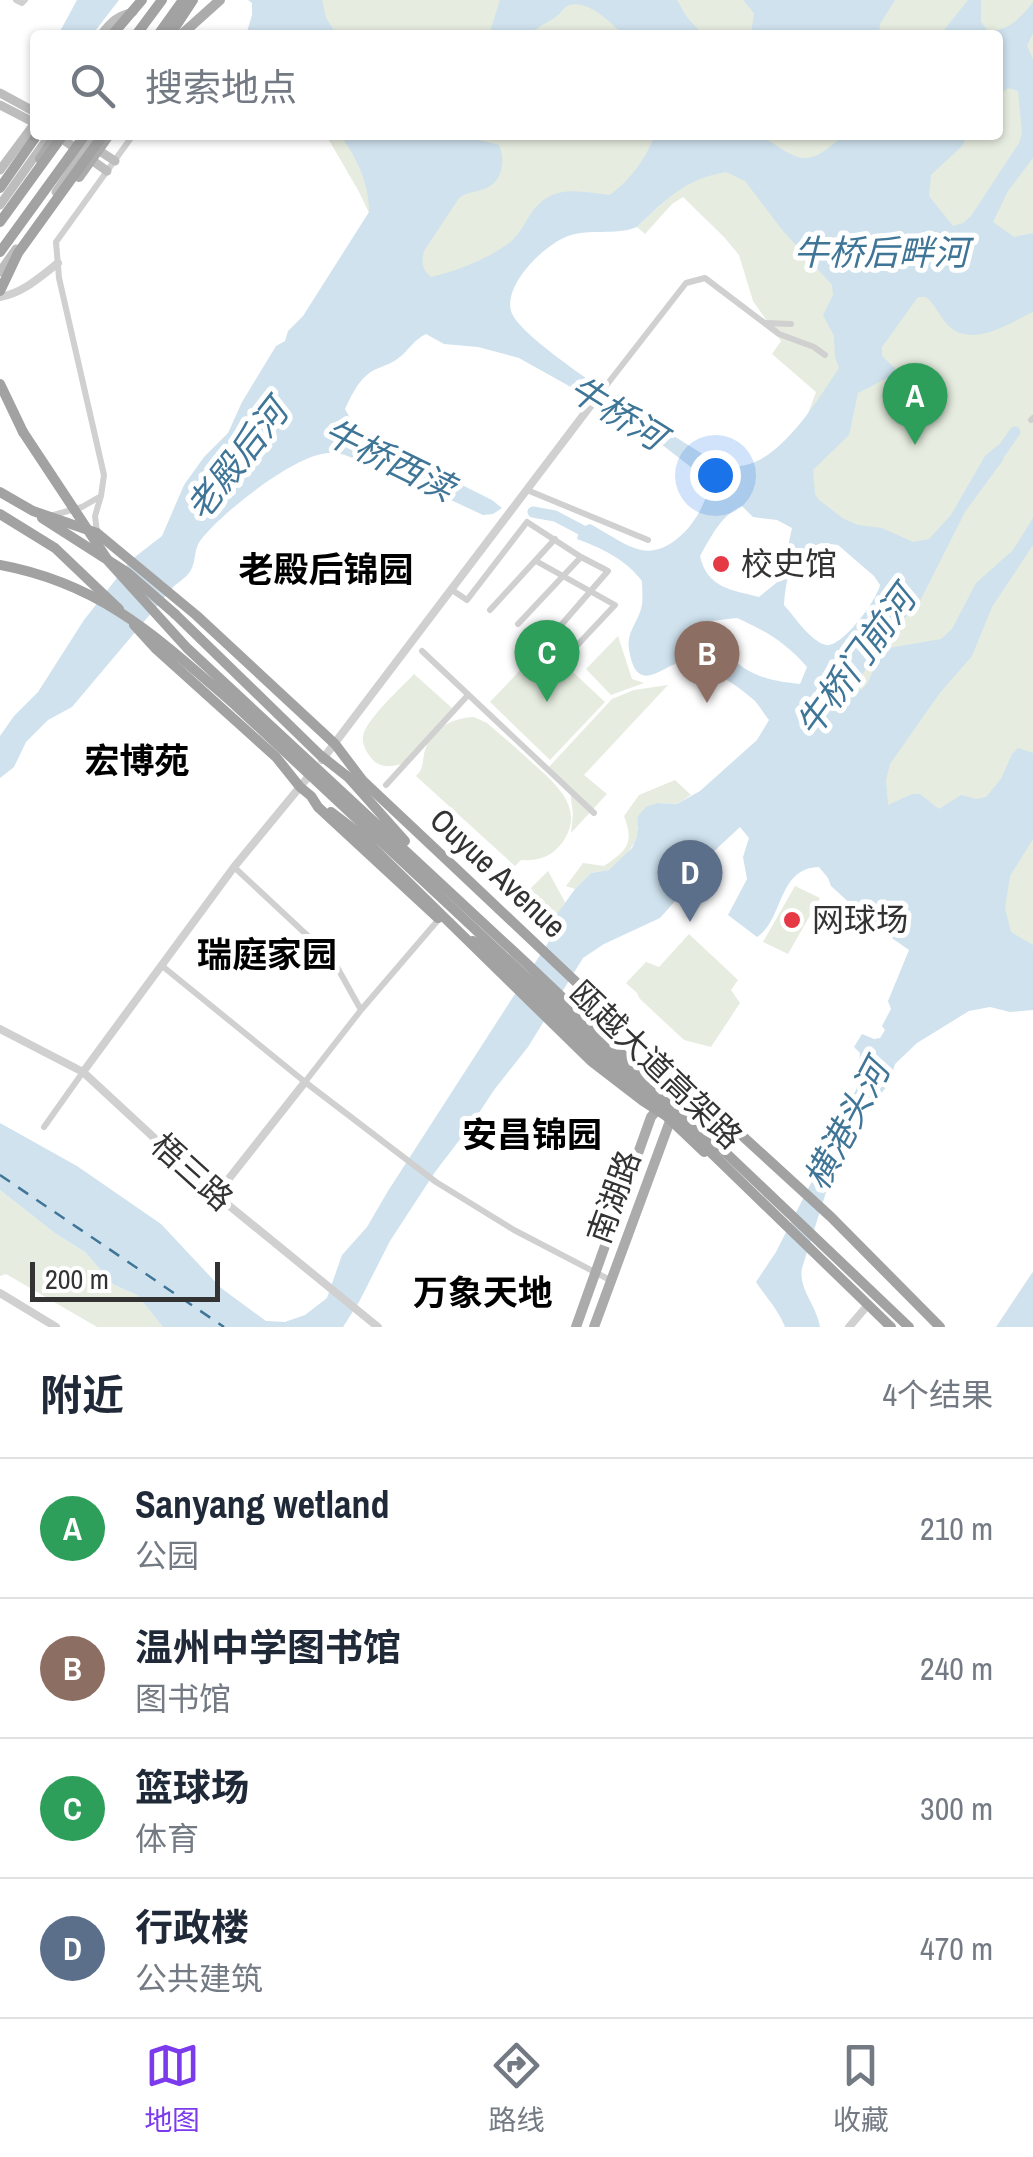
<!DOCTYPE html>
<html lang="zh">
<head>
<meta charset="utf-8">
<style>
  :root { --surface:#fff; --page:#f6f6f7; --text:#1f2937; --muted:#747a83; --line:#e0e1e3; --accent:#7c3aed }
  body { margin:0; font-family:"Archivo Narrow","Noto Sans SC",sans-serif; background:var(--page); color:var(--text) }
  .scale { position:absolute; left:30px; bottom:25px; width:190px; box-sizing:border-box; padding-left:10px; border:5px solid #333; border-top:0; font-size:28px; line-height:35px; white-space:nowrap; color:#333; -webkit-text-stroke:8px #fff; paint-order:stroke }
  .you { position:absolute; left:715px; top:475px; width:35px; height:35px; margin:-25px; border:8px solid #fff; border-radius:50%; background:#1a73e8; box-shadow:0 0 0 15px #1a73e833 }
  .badge { display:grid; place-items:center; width:65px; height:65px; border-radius:50%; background:var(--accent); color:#fff; font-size:32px; font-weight:700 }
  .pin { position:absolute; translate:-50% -82px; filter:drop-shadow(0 2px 5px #0008) }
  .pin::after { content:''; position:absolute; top:52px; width:35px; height:30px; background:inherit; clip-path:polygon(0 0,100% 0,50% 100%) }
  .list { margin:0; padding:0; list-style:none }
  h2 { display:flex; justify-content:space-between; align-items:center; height:130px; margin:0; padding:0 40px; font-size:42px }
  h2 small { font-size:32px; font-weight:400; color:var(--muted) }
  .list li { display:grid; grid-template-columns:65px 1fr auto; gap:30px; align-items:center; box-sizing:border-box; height:140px; padding:0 40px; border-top:2px solid var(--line) }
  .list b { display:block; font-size:38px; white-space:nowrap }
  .list p { margin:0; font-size:32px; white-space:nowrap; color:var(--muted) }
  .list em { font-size:32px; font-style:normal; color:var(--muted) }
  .icon { flex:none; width:55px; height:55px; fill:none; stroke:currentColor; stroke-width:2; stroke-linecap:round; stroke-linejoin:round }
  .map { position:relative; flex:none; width:1033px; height:1327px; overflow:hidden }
  .search { position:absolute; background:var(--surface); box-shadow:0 2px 8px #0004; left:30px; right:30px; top:30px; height:110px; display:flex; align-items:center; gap:25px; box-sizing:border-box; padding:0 35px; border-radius:10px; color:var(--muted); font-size:38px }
  .sheet { height:690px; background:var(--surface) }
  nav { display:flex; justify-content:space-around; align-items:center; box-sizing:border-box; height:140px; border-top:2px solid var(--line); background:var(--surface); font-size:28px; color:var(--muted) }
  nav a { display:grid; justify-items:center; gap:5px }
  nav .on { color:var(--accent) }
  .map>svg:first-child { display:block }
  .green { fill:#e6ecdf }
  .water { fill:#cfe2ee; fill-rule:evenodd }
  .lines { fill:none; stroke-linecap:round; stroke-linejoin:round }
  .river { stroke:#cfe2ee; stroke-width:11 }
  .ferry { stroke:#3f7597; stroke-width:2.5; stroke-dasharray:12 10; stroke-linecap:butt }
  .minor { stroke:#d0d0d0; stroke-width:6 }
  .tertiary { stroke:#d0d0d0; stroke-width:8 }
  .secondary { stroke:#bdbdbd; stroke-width:9 }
  .primary { stroke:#ababab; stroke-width:10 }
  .trunk { stroke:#a2a2a2; stroke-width:10 }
  .secondary-bridge { stroke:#bdbdbd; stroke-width:9 }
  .trunk-bridge { stroke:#a2a2a2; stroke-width:10 }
  .poi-dot { fill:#e63946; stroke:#fff; stroke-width:4 }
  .labels { text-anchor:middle; stroke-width:10; stroke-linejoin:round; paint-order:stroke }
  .poi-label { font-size:32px; fill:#333; stroke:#fff; text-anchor:start }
  .street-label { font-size:32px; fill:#333; stroke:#fff }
  .water-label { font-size:35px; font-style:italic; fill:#3f7597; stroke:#fff }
  .neighbourhood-label { font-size:35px; font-weight:bold; fill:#000; stroke:#fff }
</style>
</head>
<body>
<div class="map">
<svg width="1033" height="1327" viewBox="0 0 1033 1327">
  <rect width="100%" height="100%" fill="#fff"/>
  <path class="green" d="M263,0H1033V983L773,770L898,576L776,499L816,392L772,354L781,341L753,301L739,255L724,237L683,197L672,204L645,234L637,227L676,190L665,178L417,312L358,190L326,135H998V35H269Z
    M618,636L632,679L644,683L611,695L586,669Z
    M544,645L605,702L550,760L490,702Z
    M414,674L452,708L402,764C391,767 380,768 372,759C367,753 362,745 363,737C364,721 402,687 414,674Z
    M668,685L584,775L607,794L571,833L573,814L570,791L547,769L612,699L634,690Z
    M474,717L487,723C501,735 515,747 528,759C552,781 588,807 562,843C551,857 539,861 521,860L515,866L416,776C424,768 422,764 424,754C430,729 451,718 474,717Z
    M675,780L691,795L677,804L657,803L637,826L638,837L625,857L610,870L591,873L575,889L566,886L583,863L604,866C626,851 635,844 624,816L639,795Z
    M548,871L565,902L556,918L553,935L533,915C537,906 538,896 530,889Z
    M795,886L820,898L788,954L763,942Z
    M689,934L738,980L731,990L740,1003L711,1047L684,1040L640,999L637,993L626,983L646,962L659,967Z
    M0,1190L56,1234L85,1252L114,1285L137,1295L163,1327H97L6,1274L0,1276Z"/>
  <path class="water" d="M77,0H119L92,35H58Z
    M248,0H322L326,18L337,35H246L252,15V3Z
    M500,0H677L686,16L703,35H623C611,23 590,0 569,5C564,7 561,13 557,16C548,23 538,25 531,35H489Z
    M743,0H895L880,24L879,35H751L754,13Z
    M968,0H981V22L988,31C1008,31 1021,18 1033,2V33L1027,46L1033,59V158L1008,191L993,222L1014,237L1033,233V312C1011,322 976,347 951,328C941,320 936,305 926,297H918L882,347V356L899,372L858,393L849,435L813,470L815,494L819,500L844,519L858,525L882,528L913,542L929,539L951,515L985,456L998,445L1007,446L1003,460L965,512L920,601L885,640L854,687L861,690L867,684L879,659L889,648L941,639L952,629L976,583L1013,550L1033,518V545L992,607L972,656L939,694L890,764L886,780L888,805L912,794H920L939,809L961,795L976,799L986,797L1001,779L1012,754L1018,748L1033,753V839L1010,876L1005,908L1011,932L1033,945V1010L1010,1012L990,1007L969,1011L917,1043L895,1064L889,1084L854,1125L829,1183L802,1268C798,1289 817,1306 820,1327H785C779,1311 766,1297 756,1282L776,1252L813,1179L838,1118L856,1090L860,1053L854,1047L862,1034L874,1039L880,1038L885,1030L882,1026L891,1009L888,1001L909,950L876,927L831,886L828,878L819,867C777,868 784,920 757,937L728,915L747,879L743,857L749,838L740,827L709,856L676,900L660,918L604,944L583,958L528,1047L494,1090L471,1125L435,1172L390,1241L359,1302L343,1327H163L137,1295L114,1285L85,1252L56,1234L0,1190V1123L77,1166L161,1224L221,1288L266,1321L285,1322L305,1315L327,1298L342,1255L367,1227L388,1191L553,935L557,914L575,889L591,873L609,870L632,848L637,837L638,816L646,807L657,803L677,804L700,791L757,740L769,720C764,714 760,707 755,701C741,688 706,664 687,662C667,659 637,702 629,649C626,632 639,621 642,605C643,598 642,589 642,581C626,560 602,548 577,539L580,528L590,524C606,532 624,546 641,550C674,557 708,511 709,481L661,444L627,421L580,396L569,386L519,358L478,347L444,344L426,334C413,340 408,352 396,360C387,366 374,368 367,375C357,383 350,398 345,409L350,418L366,432L424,466L492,500L502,508L493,514L483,515L380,467C362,466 347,451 328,453C294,455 220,514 200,541C194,549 196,561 191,570C188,576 179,582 174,586L72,707L48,720L26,742L14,767L0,778V736L14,716L38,692L84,620L131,560L162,536L184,485L204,457L228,433L242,402L276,346L285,341L288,331L303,316L369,212C370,187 356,153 339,135H477L479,140L499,145C506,161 502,183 484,189C474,193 469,191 459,198L424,251C421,263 422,269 431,277C459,270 486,260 509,243C519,236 525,222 532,212C554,183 578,192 610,195C631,179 645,160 655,135H763L766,139C787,151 801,168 824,151C831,146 837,142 842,135H968L962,146L931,175L929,196L953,226L963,223L971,216L1019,143L1022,133L1018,91L1008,88L998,96V35H940ZM726,172L745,181L783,231L832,285L833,295L823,315L834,336L835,357L839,368C818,399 776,471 732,466C724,465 716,461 709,458C675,436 519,342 511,311C504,284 544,245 568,236C590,228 614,236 637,227C666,199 685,179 726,172ZM742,506L753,517L777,520L792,528L781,579L759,597C732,590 707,588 700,556C711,537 721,515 742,506ZM822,543L838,545L874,576L880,585C877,600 842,648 826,645C810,641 795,617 784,605C785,588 789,559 805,549C807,548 819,544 822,543ZM737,618C766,631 786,643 807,667L800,684C784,682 766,680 751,672C734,664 714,640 711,621Z
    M1033,1272V1327H996L1032,1273Z"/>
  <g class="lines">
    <path class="river" d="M997,457L1015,432
      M533,512L555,516L593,536"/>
    <path class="ferry" d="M0,1175L224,1327"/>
    <path class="minor" d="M16,0L22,3L25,0
      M767,323L791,324
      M591,405L686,283L705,278L779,334L814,347L825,355
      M1031,420L1033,418
      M527,490L648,540
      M101,496L104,475L59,278L56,242L133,135
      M50,516L82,507L101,496L95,516L97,532
      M536,561L615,605L568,655
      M452,590L467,600L527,522L581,557L518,624
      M490,610L555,539
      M549,639L608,571L581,557
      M422,651L594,813
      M386,785L468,695
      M234,867L323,950L337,967L361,1010
      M500,888C520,878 538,892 528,914
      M161,965L305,1082L436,1182L514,1230L610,1280
      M305,1082L361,1010L439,919
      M44,1127L83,1072"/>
    <path class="tertiary" d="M0,297C23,293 40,277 58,263
      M322,760L591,405
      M0,1029L83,1072L216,1195L378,1327
      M83,1072L234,867L313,771
      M216,1195L305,1082
      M0,1293L56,1327
      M849,1327L867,1306"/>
    <path class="secondary" d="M101,35C111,22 117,16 133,12
      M0,93L35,112
      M0,105L35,123
      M57,135L107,171
      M75,135L115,161
      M0,170L35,123
      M0,205L50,135"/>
    <path class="primary" d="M181,35L220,0
      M40,159L56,135
      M79,177L109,135
      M576,1327L651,1117L682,1080
      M594,1327L670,1121L696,1093"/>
    <path class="trunk" d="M136,35L162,0
      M158,35L183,0
      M170,35L193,0
      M0,188L37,135
      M0,384L23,432
      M0,492L33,511L97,533L196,615L335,744L363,781L448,861L631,1034L831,1217L940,1327
      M0,514L55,548L119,609
      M42,518L128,573L175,614
      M134,625L155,648L276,757L300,787L311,796L318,807L438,918
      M331,812L356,831
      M473,941L487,950L603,1061L642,1095
      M662,1112L704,1152"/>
    <path class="secondary-bridge" d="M56,192L95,135
      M0,272L16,249"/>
    <path class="trunk-bridge" d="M112,35L142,0
      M0,222L63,135
      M0,252L85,135
      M0,291L18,253L103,135
      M23,432L109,562L187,648L524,961L909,1327
      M0,565C103,584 159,639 235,705L632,1076L891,1327
      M175,614L320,755L348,777L405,841
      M356,831L591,1061L643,1101L668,1117"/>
  </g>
  <g class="poi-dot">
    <circle cx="721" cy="564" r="10"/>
    <circle cx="792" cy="920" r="10"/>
  </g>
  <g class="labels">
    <g class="poi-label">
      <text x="741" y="575">校史馆</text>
      <text x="812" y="931">网球场</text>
    </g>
    <g class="street-label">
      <text transform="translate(498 873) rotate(43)" y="11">Ouyue Avenue</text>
      <text transform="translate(656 1065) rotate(44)" y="11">瓯越大道高架路</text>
      <text transform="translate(192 1172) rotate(42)" y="11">梧三路</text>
      <text transform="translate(614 1197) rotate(-70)" y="11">南湖路</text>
    </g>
    <g class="water-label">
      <text x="881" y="265">牛桥后畔河</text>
      <text transform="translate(617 413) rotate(32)" y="12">牛桥河</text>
      <text transform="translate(237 460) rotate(-52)" y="12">老殿后河</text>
      <text transform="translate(389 460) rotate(26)" y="12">牛桥西渎</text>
      <text transform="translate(856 662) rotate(-54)" y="12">牛桥门前河</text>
      <text transform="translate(847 1125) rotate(-62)" y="12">横港头河</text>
    </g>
    <g class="neighbourhood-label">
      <text x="326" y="582">老殿后锦园</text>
      <text x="137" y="773">宏博苑</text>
      <text x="267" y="967">瑞庭家园</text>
      <text x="532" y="1147">安昌锦园</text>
      <text x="483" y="1305">万象天地</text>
    </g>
  </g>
</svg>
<div class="scale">200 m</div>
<div class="you"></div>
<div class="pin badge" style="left:915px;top:445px;background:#2e9e5b">A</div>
<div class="pin badge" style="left:707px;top:703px;background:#8d6e63">B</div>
<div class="pin badge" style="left:547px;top:702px;background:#2e9e5b">C</div>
<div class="pin badge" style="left:690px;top:922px;background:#5c6f8a">D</div>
<div class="search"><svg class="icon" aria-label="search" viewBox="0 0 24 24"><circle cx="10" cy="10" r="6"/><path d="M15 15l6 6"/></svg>搜索地点</div>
</div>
<section class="sheet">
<h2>附近<small>4个结果</small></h2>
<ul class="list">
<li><span class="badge" style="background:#2e9e5b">A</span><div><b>Sanyang wetland</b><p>公园</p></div><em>210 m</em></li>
<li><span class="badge" style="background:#8d6e63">B</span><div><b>温州中学图书馆</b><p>图书馆</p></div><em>240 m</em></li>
<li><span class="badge" style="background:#2e9e5b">C</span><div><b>篮球场</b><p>体育</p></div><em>300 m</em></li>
<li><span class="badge" style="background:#5c6f8a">D</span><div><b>行政楼</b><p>公共建筑</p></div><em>470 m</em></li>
</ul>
</section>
<nav>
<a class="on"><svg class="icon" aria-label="map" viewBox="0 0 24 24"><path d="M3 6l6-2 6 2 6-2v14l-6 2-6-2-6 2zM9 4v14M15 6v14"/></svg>地图</a>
<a><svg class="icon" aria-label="directions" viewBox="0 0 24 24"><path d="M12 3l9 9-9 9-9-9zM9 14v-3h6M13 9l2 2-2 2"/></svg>路线</a>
<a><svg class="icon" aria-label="saved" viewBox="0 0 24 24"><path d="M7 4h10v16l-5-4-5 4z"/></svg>收藏</a>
</nav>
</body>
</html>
